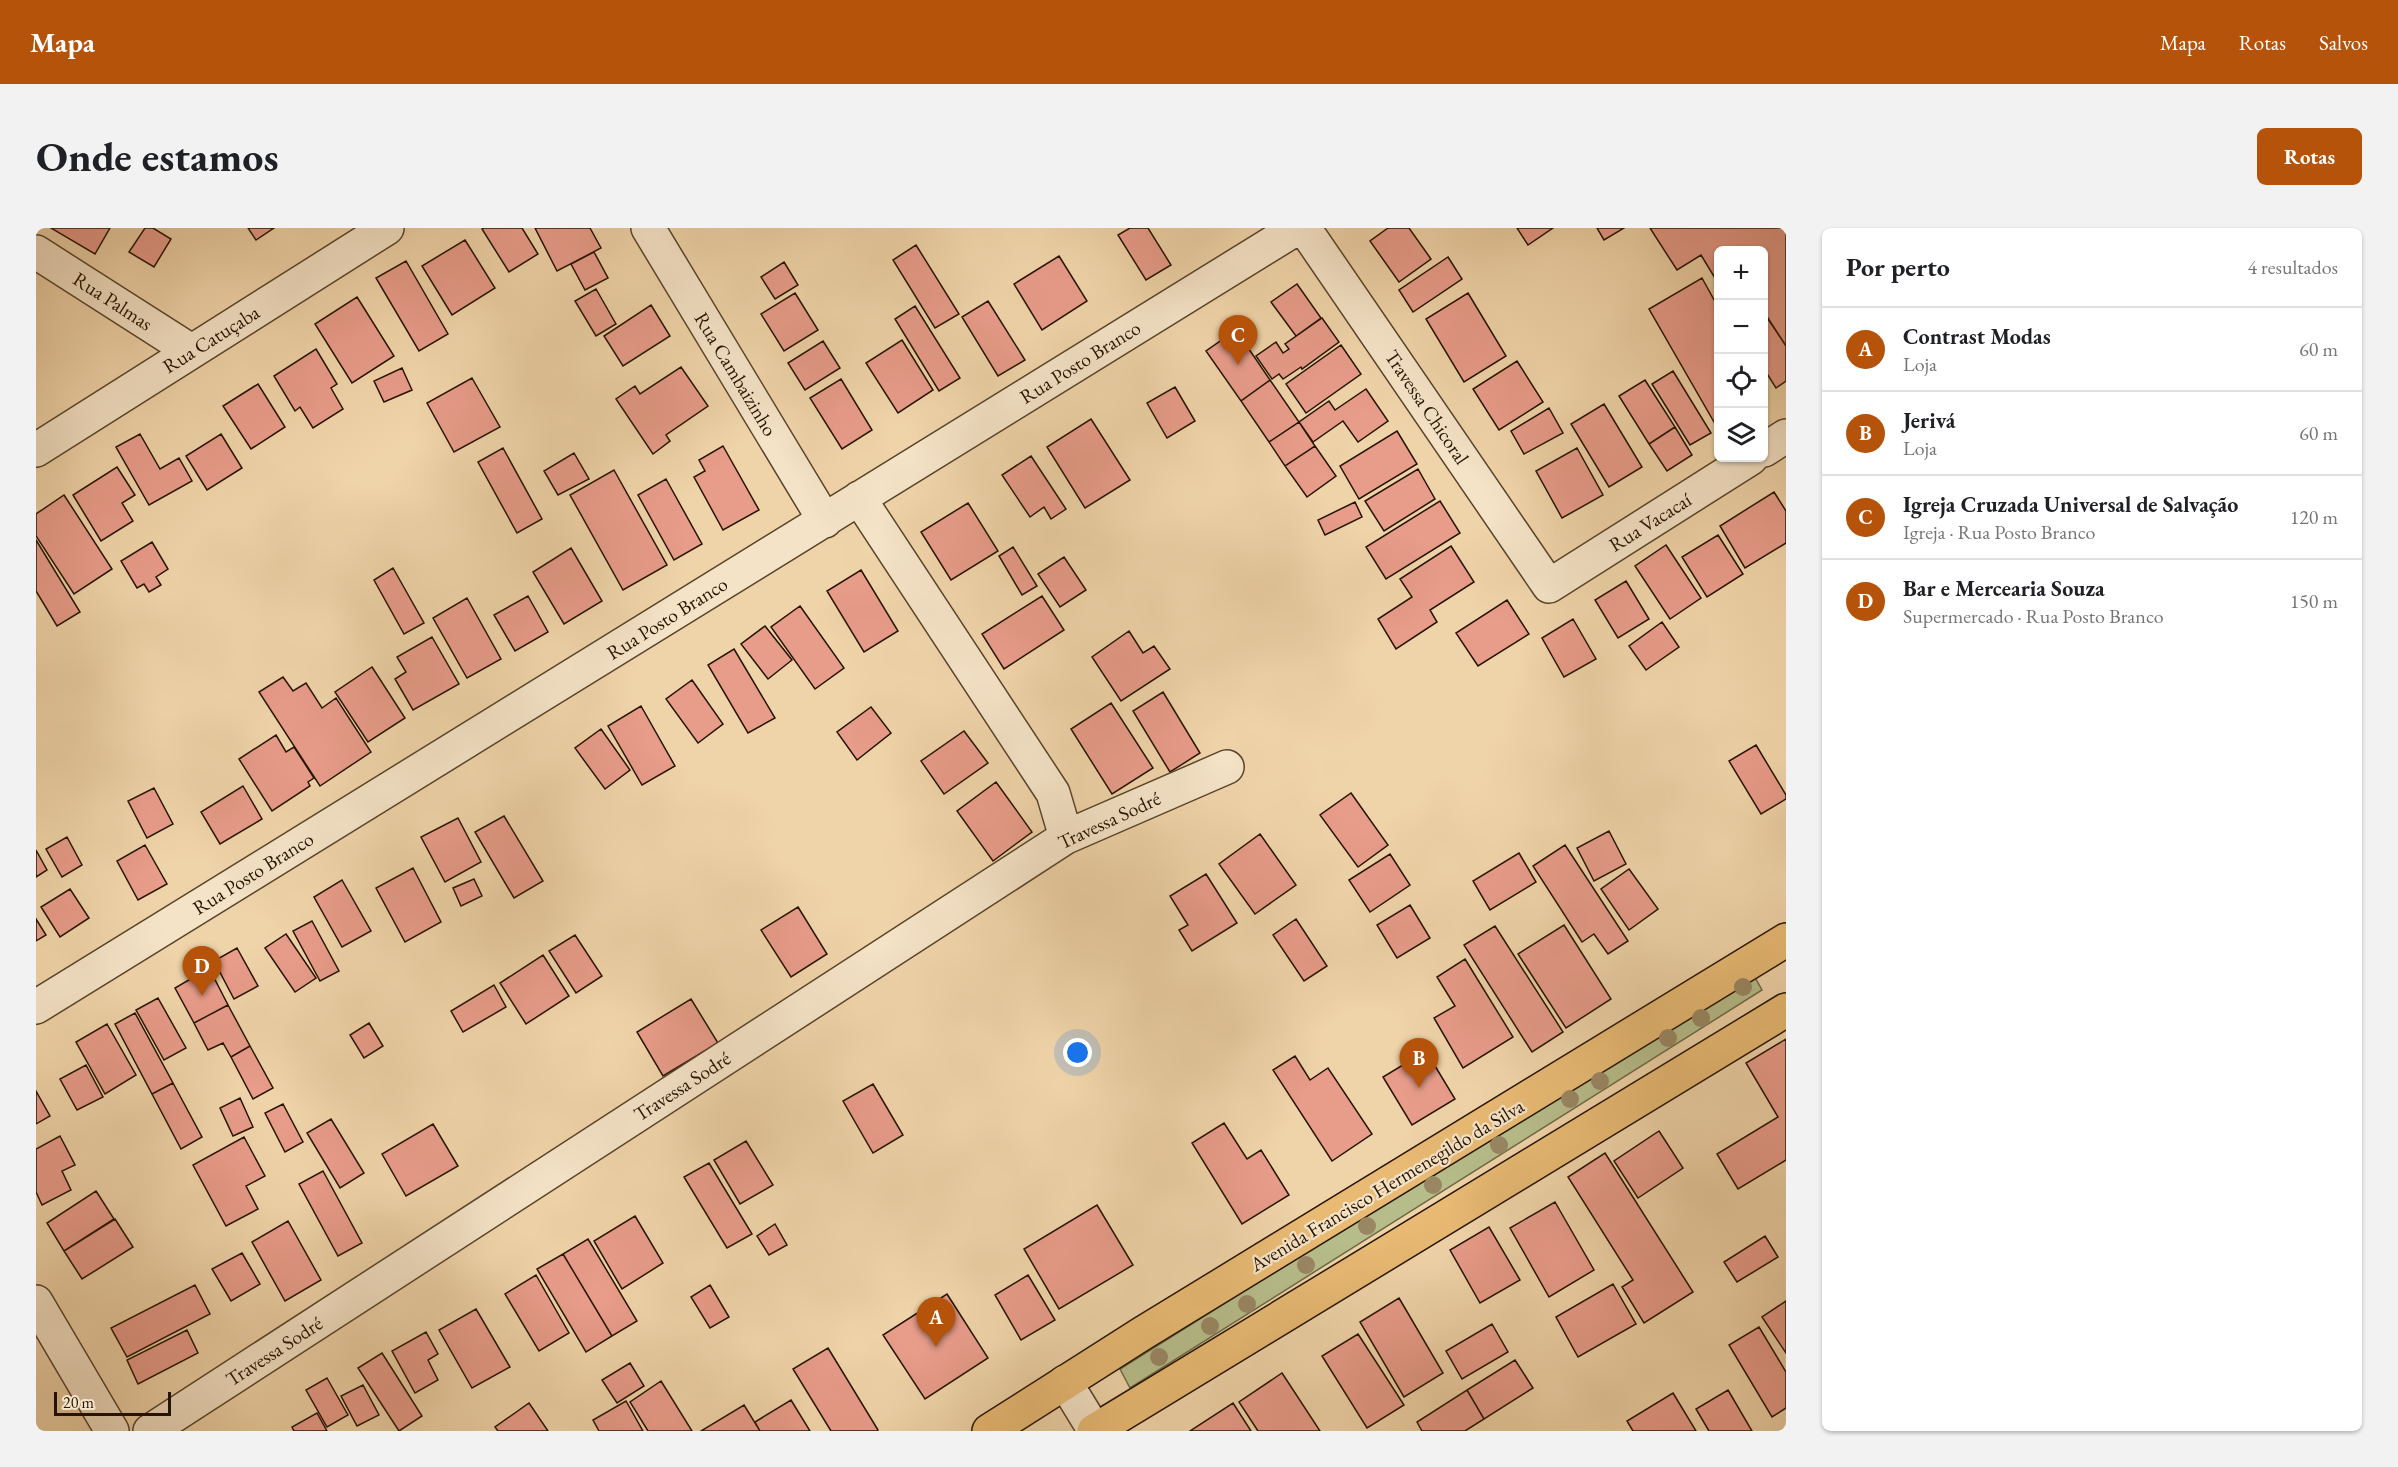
<!DOCTYPE html>
<html lang="pt">
<head>
<meta charset="utf-8">
<style>
  :root { --surface:#fff; --page:#f2f2f2; --text:#202124; --muted:#757577; --line:#e0e0e0; --accent:#b45309 }
  body { margin:0; font-family:"EB Garamond",serif; background:var(--page); color:var(--text) }
  .controls { position:absolute; right:18px; top:18px; display:grid; overflow:hidden; border-radius:9px; box-shadow:0 2px 4px #0004 }
  .controls button { width:54px; height:54px; display:grid; place-items:center; padding:0; border:0; border-bottom:2px solid var(--line); background:var(--surface); color:var(--text); font:30px sans-serif }
  .scale { position:absolute; left:18px; bottom:15px; width:117px; box-sizing:border-box; padding-left:6px; border:3px solid #261400; border-top:0; font-size:16px; line-height:21px; white-space:nowrap; color:#261400; -webkit-text-stroke:4px #f5e3c7; paint-order:stroke }
  .you { position:absolute; left:1042px; top:825px; width:21px; height:21px; margin:-15px; border:4px solid #fff; border-radius:50%; background:#1a73e8; box-shadow:0 0 0 9px #1a73e833 }
  .badge { display:grid; place-items:center; width:39px; height:39px; border-radius:50%; background:var(--accent); color:#fff; font-size:20px; font-weight:700 }
  .pin { position:absolute; translate:-50% -50px; filter:drop-shadow(0 2px 3px #0008) }
  .pin::after { content:''; position:absolute; top:32px; width:21px; height:18px; background:inherit; clip-path:polygon(0 0,100% 0,50% 100%) }
  .list { margin:0; padding:0; list-style:none }
  h2 { display:flex; justify-content:space-between; align-items:center; height:78px; margin:0; padding:0 24px; font-size:26px }
  h2 small { font-size:20px; font-weight:400; color:var(--muted) }
  .list li { display:grid; grid-template-columns:39px 1fr auto; gap:18px; align-items:center; box-sizing:border-box; height:84px; padding:0 24px; border-top:2px solid var(--line) }
  .list b { display:block; font-size:22px; white-space:nowrap }
  .list p { margin:0; font-size:20px; white-space:nowrap; color:var(--muted) }
  .list em { font-size:20px; font-style:normal; color:var(--muted) }
  .icon { flex:none; width:33px; height:33px; fill:none; stroke:currentColor; stroke-width:2; stroke-linecap:round; stroke-linejoin:round }
  .map { position:relative; flex:none; width:1750px; height:1203px; overflow:hidden; border-radius:9px }
  header { display:flex; align-items:center; gap:36px; box-sizing:border-box; height:84px; padding:0 30px; background:var(--accent); color:#fff }
  header strong { font-size:28px }
  nav { display:flex; gap:33px; margin-inline-start:auto; font-size:21px }
  .intro { display:flex; align-items:center; justify-content:space-between; box-sizing:border-box; height:144px; padding:0 36px }
  h1 { margin:0; font-size:42px }
  .button { padding:15px 27px; border-radius:9px; background:var(--accent); color:#fff; font-size:21px; font-weight:700 }
  main { display:flex; gap:36px; padding:0 36px }
  aside { flex:1; background:var(--surface); border-radius:9px; box-shadow:0 2px 4px #0004 }
  .map>svg:first-child { display:block }
  .green { fill:#b6bd8a; stroke:#6e6845; stroke-width:1.5 }
  .building { fill:#e89c8a; stroke:#261400; stroke-width:1.5 }
  .lines { fill:none; stroke-linecap:round; stroke-linejoin:round }
  .minor-casing { stroke:#58442a; stroke-width:36 }
  .major-casing { stroke:#261400; stroke-width:36 }
  .minor { stroke:#f5e3c7; stroke-width:33 }
  .major { stroke:#e8ba74; stroke-width:33 }
  .tree { fill:#998663 }
  .labels { text-anchor:middle; stroke-width:4.5; stroke-linejoin:round; paint-order:stroke }
  .street-label { font-size:20px; fill:#261400; stroke:#f5e3c7 }
</style>
</head>
<body>
<header>
<strong>Mapa</strong>
<nav><a>Mapa</a><a>Rotas</a><a>Salvos</a></nav>
</header>
<div class="intro"><h1>Onde estamos</h1><a class="button">Rotas</a></div>
<main>
<div class="map">
<svg width="1750" height="1203" viewBox="0 0 1750 1203">
  <rect width="100%" height="100%" fill="#f0d4a9"/>
  <filter id="stains"><feTurbulence type="fractalNoise" baseFrequency=".00333" numOctaves="4"/><feColorMatrix values="0 0 0 0 .2 0 0 0 0 .09 0 0 0 0 .02 0 0 0 .5 -.17"/></filter>
  <radialGradient id="worn" r=".72"><stop offset=".6" stop-color="#630" stop-opacity="0"/><stop offset="1" stop-color="#630" stop-opacity=".3"/></radialGradient>
  <path class="green" d="M1716,744L1726,762L1094,1160L1084,1141Z"/>
  <path class="building" d="M15,0H74L59,26Z
    M109,0H117L135,11L118,39L93,24Z
    M212,0H238L220,12Z
    M448,0H486L502,26L473,44L446,1Z
    M499,0H554L565,20L521,43Z
    M1094,0H1112L1135,37L1110,52L1082,7Z
    M1352,0H1373L1395,31L1363,54L1334,13Z
    M1481,0H1517L1492,17Z
    M1561,0H1588L1568,12Z
    M1614,0H1750V118L1728,84V22H1682V55L1665,27L1641,42Z
    M429,12L459,60L416,87L386,38Z
    M880,17L923,86L899,100L857,32Z
    M558,24L572,50L549,62L535,36Z
    M1023,28L1051,73L1006,102L978,56Z
    M1412,29L1426,51L1377,84L1363,62Z
    M370,33L412,106L383,123L340,50Z
    M748,34L762,57L739,71L725,49Z
    M1666,50L1682,79V191L1678,194L1613,81Z
    M1261,56L1285,90L1260,108L1235,74Z
    M560,61L580,96L560,108L539,73Z
    M759,65L782,102L748,123L725,86Z
    M1432,65L1470,128L1428,154L1390,91Z
    M321,69L358,128L316,155L279,96Z
    M952,73L989,132L962,148L926,89Z
    M615,77L634,108L587,138L568,108Z
    M879,78L924,150L903,163L859,91Z
    M1286,90L1303,114L1266,141L1265,139L1247,151L1243,146L1236,151L1220,128L1240,114L1247,125L1253,121L1249,116Z
    M1732,91L1750,118V153L1740,160L1728,141V94Z
    M1200,102L1234,152L1205,173L1170,123Z
    M866,112L897,162L862,185L830,135Z
    M787,113L804,140L769,162L752,135Z
    M1305,117L1325,146L1270,185L1250,156Z
    M280,121L301,156L295,160L307,181L277,200L264,179L259,183L238,148Z
    M1481,133L1507,174L1463,202L1437,161Z
    M645,139L672,178L630,207L634,213L617,226L580,171L599,158L604,166Z
    M366,140L376,162L348,174L338,153Z
    M1637,143L1675,205L1654,217L1616,156Z
    M436,150L464,199L418,224L391,175Z
    M805,151L836,202L806,221L774,170Z
    M1234,152L1263,194L1233,214L1205,173Z
    M1609,152L1639,199L1613,216L1583,168Z
    M222,156L249,199L215,221L187,178Z
    M1139,159L1159,193L1131,210L1111,175Z
    M1330,161L1352,193L1322,214L1307,193L1277,214L1263,194L1293,173L1299,182Z
    M1568,176L1606,239L1573,259L1535,196Z
    M1513,180L1527,205L1488,226L1475,203Z
    M1055,191L1094,252L1049,280L1011,219Z
    M1263,194L1279,218L1249,238L1233,214Z
    M1639,199L1656,227L1631,243L1613,216Z
    M1361,203L1381,236L1323,271L1304,238Z
    M104,206L124,241L143,230L156,253L113,277L80,219Z
    M185,206L206,240L171,262L150,228Z
    M687,218L723,282L687,302L658,249L669,243L663,232Z
    M1279,218L1300,248L1271,269L1249,238Z
    M467,220L506,291L481,305L442,234Z
    M1541,220L1567,267L1526,290L1500,243Z
    M538,225L553,251L522,267L508,243Z
    M995,228L1030,281L1015,291L1008,279L994,289L966,247Z
    M81,239L99,267L86,275L97,293L65,313L37,267Z
    M1382,241L1399,271L1348,303L1329,273Z
    M578,242L631,337L587,362L534,267Z
    M630,251L666,316L638,332L602,267Z
    M1738,264L1750,283V315L1709,340L1684,298Z
    M28,267L76,341L38,366L0,308V286Z
    M1404,273L1424,305L1350,351L1330,319Z
    M1319,274L1326,289L1289,307L1282,292Z
    M932,275L962,323L915,352L885,304Z
    M1682,307L1707,346L1671,369L1646,329Z
    M0,312L44,384L21,398L0,363Z
    M116,314L132,341L120,349L125,357L113,364L108,356L101,360L85,333Z
    M1630,317L1665,370L1634,391L1599,338Z
    M1415,318L1438,354L1394,382L1401,394L1360,421L1342,391L1376,369L1364,351Z
    M977,319L1001,358L986,367L963,328Z
    M535,320L566,373L528,396L497,344Z
    M1028,329L1050,362L1024,379L1002,346Z
    M357,340L388,395L368,406L338,352Z
    M825,342L862,403L828,424L791,363Z
    M1590,353L1613,391L1582,410L1559,372Z
    M492,368L512,404L479,423L458,387Z
    M1006,368L1028,402L968,441L946,406Z
    M431,370L465,431L431,450L397,390Z
    M1471,372L1493,406L1442,438L1420,405Z
    M764,378L808,440L779,461L735,399Z
    M1537,391L1560,431L1528,449L1506,410Z
    M1626,394L1643,419L1610,442L1593,418Z
    M729,398L756,432L732,451L705,416Z
    M1093,403L1107,425L1118,418L1134,441L1085,473L1056,429Z
    M396,409L423,456L377,482L359,451L370,444L361,429Z
    M698,421L739,490L712,505L672,437Z
    M336,439L369,490L332,514L299,464Z
    M247,449L257,463L270,455L286,480L300,470L335,524L284,558L223,464Z
    M656,452L687,496L662,515L630,471Z
    M1127,464L1164,525L1134,544L1097,483Z
    M1075,475L1117,540L1076,566L1035,501Z
    M605,478L639,538L606,557L572,498Z
    M835,479L855,505L821,532L801,504Z
    M565,501L594,542L569,561L539,520Z
    M928,503L952,535L908,566L885,533Z
    M240,507L250,524L258,519L278,550L272,554L274,558L236,583L203,531Z
    M1720,517L1750,567V571L1725,586L1693,533Z
    M960,554L996,604L957,633L921,583Z
    M207,558L226,591L184,616L165,584Z
    M118,560L137,596L111,610L92,573Z
    M1315,565L1352,617L1322,639L1284,587Z
    M468,588L507,653L478,670L439,604Z
    M422,590L445,634L409,654L385,609Z
    M1573,603L1590,636L1558,653L1541,620Z
    M1224,606L1260,657L1219,686L1183,636Z
    M31,609L46,637L26,649L10,621Z
    M109,617L131,656L102,672L81,633Z
    M1529,617L1592,713L1572,726L1558,706L1546,714L1497,638Z
    M0,622L11,642L0,649Z
    M1483,625L1500,654L1454,682L1437,653Z
    M1354,626L1374,657L1334,684L1313,652Z
    M377,640L405,694L369,714L340,660Z
    M1593,641L1622,681L1593,702L1565,661Z
    M1170,646L1201,695L1156,723L1143,702L1152,697L1134,668Z
    M438,651L446,668L425,678L417,660Z
    M306,652L335,703L306,719L278,669Z
    M34,661L53,690L24,709L5,679Z
    M1374,677L1394,710L1361,730L1341,697Z
    M762,679L791,726L755,749L725,702Z
    M0,691L10,707L0,713Z
    M1260,691L1291,738L1268,753L1237,707Z
    M276,693L303,743L284,753L257,703Z
    M1528,697L1575,771L1530,800L1482,726Z
    M1459,698L1527,804L1496,824L1428,717Z
    M250,706L280,750L259,764L229,720Z
    M539,707L566,748L540,765L513,723Z
    M201,720L222,758L198,771L178,733Z
    M507,727L533,768L490,796L464,755Z
    M1429,731L1477,809L1427,840L1398,790L1419,778L1401,749Z
    M173,740L192,777L158,795L139,760Z
    M458,757L470,779L427,804L415,783Z
    M122,770L150,820L128,832L100,782Z
    M655,771L682,815L627,848L601,804Z
    M192,777L214,818L195,829L187,815L172,822L158,795Z
    M99,785L137,855L116,866L79,796Z
    M333,795L347,818L328,830L314,807Z
    M71,796L100,847L69,866L40,814Z
    M1750,811V932L1702,961L1681,926L1742,889L1710,835Z
    M214,818L237,860L217,871L195,829Z
    M1390,823L1419,871L1376,897L1347,849Z
    M1259,828L1274,852L1292,840L1336,906L1296,933L1237,842Z
    M50,837L67,869L41,882L24,851Z
    M137,855L166,909L145,921L116,866Z
    M837,856L867,907L837,925L807,873Z
    M0,863L14,888L0,896Z
    M204,870L217,899L197,908L184,880Z
    M247,876L267,914L249,924L229,885Z
    M295,891L328,945L304,960L271,905Z
    M1188,895L1211,931L1225,922L1253,967L1206,996L1156,915Z
    M397,896L422,938L370,968L346,926Z
    M1623,903L1647,940L1602,970L1578,933Z
    M24,908L39,937L26,943L35,962L6,977L0,964V921Z
    M208,909L229,948L210,958L222,981L190,998L157,937Z
    M710,913L737,957L704,976L678,932Z
    M1569,925L1657,1064L1608,1095L1586,1059L1597,1052L1532,949Z
    M673,935L716,1006L691,1020L648,949Z
    M287,943L326,1015L302,1028L263,956Z
    M60,963L78,991L28,1023L11,995Z
    M1519,974L1558,1042L1513,1069L1474,1000Z
    M1061,977L1097,1037L1023,1081L988,1021Z
    M599,988L627,1035L586,1061L558,1013Z
    M79,991L97,1019L46,1051L28,1023Z
    M252,993L285,1052L249,1073L216,1014Z
    M739,996L751,1017L733,1027L721,1008Z
    M1453,999L1484,1052L1444,1075L1414,1022Z
    M1729,1008L1742,1029L1701,1054L1688,1034Z
    M552,1011L601,1093L576,1108L527,1026Z
    M206,1025L224,1056L195,1073L176,1041Z
    M527,1026L576,1108L550,1124L501,1041Z
    M500,1047L533,1105L503,1123L469,1066Z
    M992,1047L1019,1092L985,1112L959,1067Z
    M1577,1056L1600,1096L1542,1129L1520,1089Z
    M159,1057L174,1086L91,1129L75,1100Z
    M674,1057L693,1089L674,1100L655,1069Z
    M911,1066L952,1130L889,1171L847,1107Z
    M1363,1070L1407,1145L1368,1169L1324,1094Z
    M1750,1073V1125L1726,1089Z
    M440,1081L474,1139L436,1160L403,1102Z
    M1456,1096L1472,1124L1426,1151L1410,1123Z
    M1723,1099L1750,1144V1180L1736,1189L1693,1117Z
    M151,1102L162,1125L102,1156L91,1132Z
    M390,1104L402,1126L392,1132L402,1152L379,1165L356,1123Z
    M1322,1106L1368,1177L1331,1200L1286,1128Z
    M792,1120L842,1202L841,1203H795L757,1141Z
    M346,1125L386,1188L363,1203L322,1140Z
    M1479,1132L1497,1160L1448,1191L1431,1162Z
    M594,1135L608,1158L581,1175L566,1152Z
    M1246,1145L1284,1203H1222L1203,1174Z
    M291,1150L312,1187L291,1199L270,1162Z
    M625,1153L656,1203H612L594,1174Z
    M327,1157L343,1187L321,1198L305,1168Z
    M1431,1162L1448,1191L1429,1203H1386L1381,1194Z
    M1692,1162L1716,1203H1673L1660,1181Z
    M1637,1165L1660,1203H1597L1591,1193Z
    M755,1172L774,1203H724L719,1194Z
    M590,1173L607,1203H563L557,1192Z
    M493,1175L512,1203H462L459,1199Z
    M1197,1175L1215,1203H1154Z
    M708,1177L724,1203H665Z
    M281,1185L291,1203H258L256,1199Z"/>
  <g class="lines">
    <g class="minor-casing">
      <path id="minor" d="M612,0L789,293
        M1268,0L1513,358L1715,230
        M0,24L155,123
        M0,222L351,0
        M1728,222L1750,208
        M823,270L1017,565L1030,609
        M0,779L1261,0
        M0,1074L76,1203
        M1029,1154L1059,1203
        M114,1203L1030,609L1191,539"/>
    </g>
    <g class="major-casing">
      <path id="major" d="M953,1203L1107,1105L1750,712
        M1058,1203L1750,782"/>
    </g>
    <use href="#minor" class="minor"/>
    <use href="#major" class="major"/>
  </g>
  <g class="tree">
    <circle cx="1707" cy="759" r="9"/>
    <circle cx="1665" cy="790" r="9"/>
    <circle cx="1632" cy="810" r="9"/>
    <circle cx="1564" cy="853" r="9"/>
    <circle cx="1534" cy="871" r="9"/>
    <circle cx="1463" cy="917" r="9"/>
    <circle cx="1397" cy="957" r="9"/>
    <circle cx="1331" cy="998" r="9"/>
    <circle cx="1270" cy="1037" r="9"/>
    <circle cx="1211" cy="1076" r="9"/>
    <circle cx="1174" cy="1098" r="9"/>
    <circle cx="1123" cy="1129" r="9"/>
  </g>
  <g class="labels">
    <g class="street-label">
      <text transform="translate(77 73) rotate(33)" y="7">Rua Palmas</text>
      <text transform="translate(175 111) rotate(-32)" y="7">Rua Catuçaba</text>
      <text transform="translate(1044 134) rotate(-32)" y="7">Rua Posto Branco</text>
      <text transform="translate(700 146) rotate(59)" y="7">Rua Cambaizinho</text>
      <text transform="translate(1391 179) rotate(56)" y="7">Travessa Chicoral</text>
      <text transform="translate(1614 294) rotate(-32)" y="7">Rua Vacacaí</text>
      <text transform="translate(631 390) rotate(-32)" y="7">Rua Posto Branco</text>
      <text transform="translate(1073 592) rotate(-25)" y="7">Travessa Sodré</text>
      <text transform="translate(217 645) rotate(-32)" y="7">Rua Posto Branco</text>
      <text transform="translate(646 858) rotate(-33)" y="7">Travessa Sodré</text>
      <text transform="translate(1351 957) rotate(-31)" y="7">Avenida Francisco Hermenegildo da Silva</text>
      <text transform="translate(238 1123) rotate(-33)" y="7">Travessa Sodré</text>
    </g>
  </g>
  <rect width="100%" height="100%" filter="url(#stains)"/>
  <rect width="100%" height="100%" fill="url(#worn)"/>
</svg>
<div class="controls">
<button>+</button>
<button>−</button>
<button><svg class="icon" aria-label="locate" viewBox="0 0 24 24"><circle cx="12" cy="12" r="6"/><path d="M12 2v4M12 18v4M2 12h4M18 12h4"/></svg></button>
<button><svg class="icon" aria-label="layers" viewBox="0 0 24 24"><path d="M12 4l9 5-9 5-9-5zM3 14l9 5 9-5"/></svg></button>
</div>
<div class="scale">20 m</div>
<div class="you"></div>
<div class="pin badge" style="left:900px;top:1119px">A</div>
<div class="pin badge" style="left:1383px;top:860px">B</div>
<div class="pin badge" style="left:1202px;top:137px">C</div>
<div class="pin badge" style="left:166px;top:768px">D</div>
</div>
<aside>
<h2>Por perto<small>4 resultados</small></h2>
<ul class="list">
<li><span class="badge">A</span><div><b>Contrast Modas</b><p>Loja</p></div><em>60 m</em></li>
<li><span class="badge">B</span><div><b>Jerivá</b><p>Loja</p></div><em>60 m</em></li>
<li><span class="badge">C</span><div><b>Igreja Cruzada Universal de Salvação</b><p>Igreja · Rua Posto Branco</p></div><em>120 m</em></li>
<li><span class="badge">D</span><div><b>Bar e Mercearia Souza</b><p>Supermercado · Rua Posto Branco</p></div><em>150 m</em></li>
</ul>
</aside>
</main>
</body>
</html>
